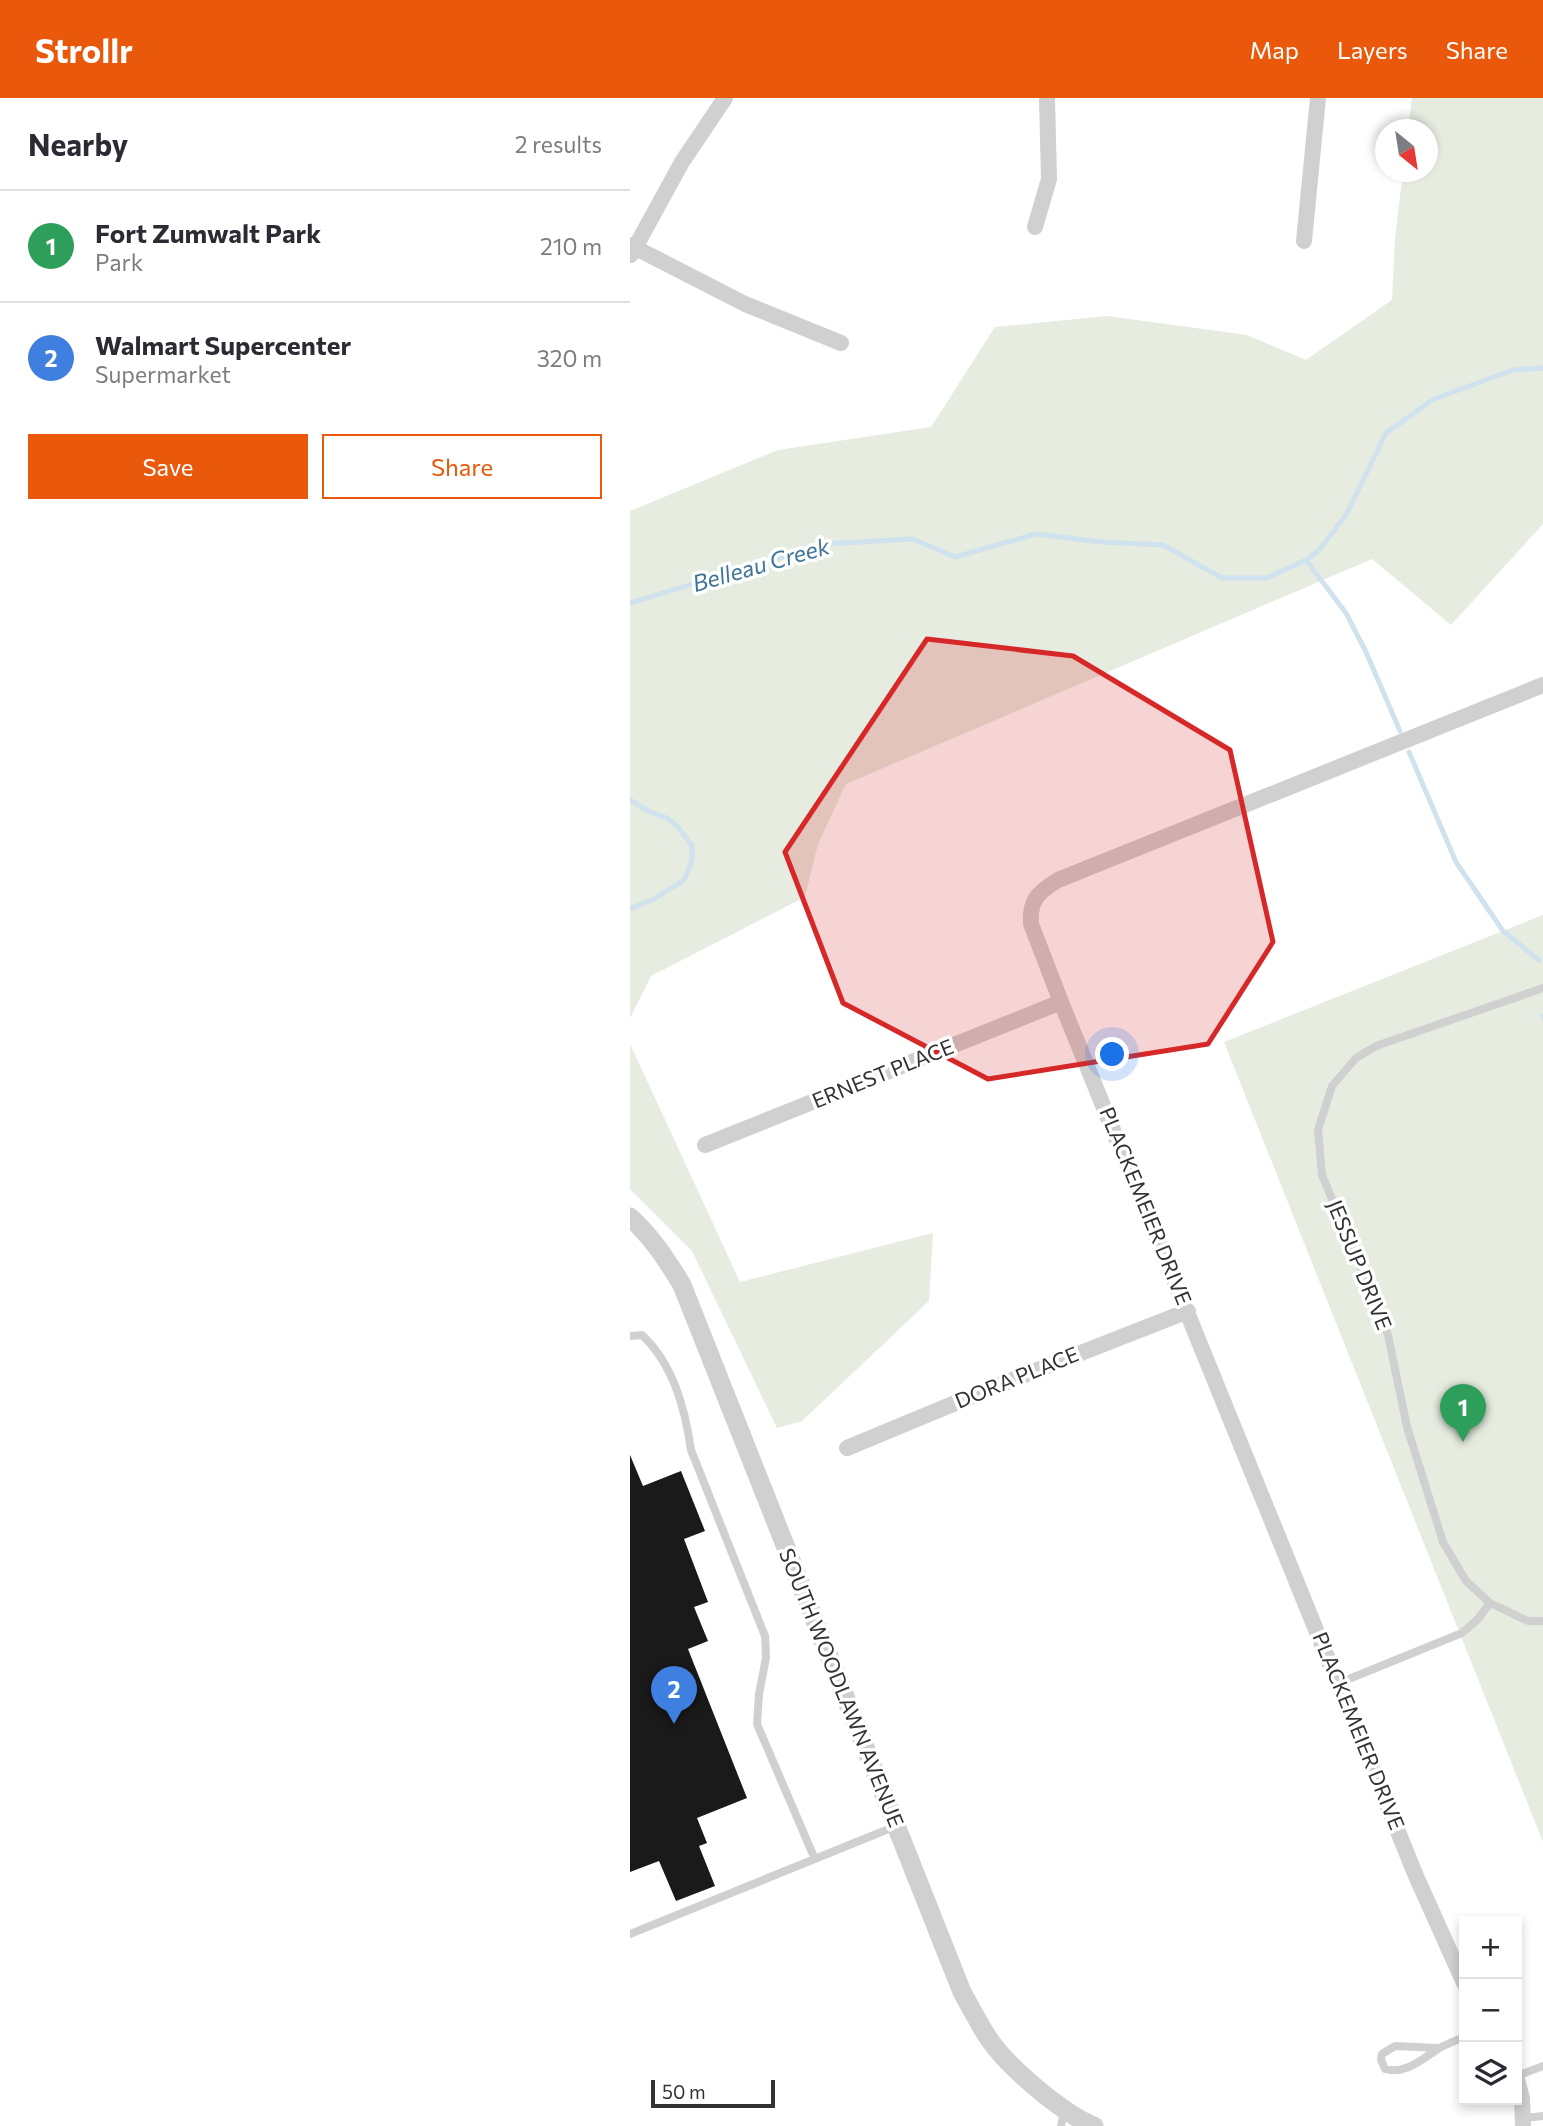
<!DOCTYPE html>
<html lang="en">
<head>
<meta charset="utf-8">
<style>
  :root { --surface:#fff; --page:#f2f2f3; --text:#2b2b33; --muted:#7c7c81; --line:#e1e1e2; --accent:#ea580c }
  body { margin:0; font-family:Commissioner,sans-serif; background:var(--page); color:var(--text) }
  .controls { position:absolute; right:21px; bottom:21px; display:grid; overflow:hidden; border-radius:0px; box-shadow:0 4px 10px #0003 }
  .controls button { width:63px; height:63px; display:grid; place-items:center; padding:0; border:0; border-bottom:2px solid var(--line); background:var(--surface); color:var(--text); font:35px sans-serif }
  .compass { position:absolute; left:745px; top:21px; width:63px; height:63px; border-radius:50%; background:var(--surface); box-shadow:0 4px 10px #0003; rotate:150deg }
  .scale { position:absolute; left:21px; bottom:18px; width:124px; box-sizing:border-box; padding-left:7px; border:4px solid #333; border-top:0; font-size:19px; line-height:24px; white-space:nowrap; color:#333; -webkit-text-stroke:5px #fff; paint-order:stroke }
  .you { position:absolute; left:483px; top:957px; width:24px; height:24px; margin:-18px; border:5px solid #fff; border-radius:50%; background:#1a73e8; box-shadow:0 0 0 10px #1a73e833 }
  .badge { display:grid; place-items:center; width:46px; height:46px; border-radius:50%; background:var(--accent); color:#fff; font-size:23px; font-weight:700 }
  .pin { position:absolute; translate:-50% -58px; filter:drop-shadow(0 2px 4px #0008) }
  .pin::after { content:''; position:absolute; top:37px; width:24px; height:21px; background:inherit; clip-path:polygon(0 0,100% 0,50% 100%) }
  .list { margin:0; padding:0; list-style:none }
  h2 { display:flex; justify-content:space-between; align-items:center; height:91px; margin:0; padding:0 28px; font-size:30px }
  h2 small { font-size:23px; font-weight:400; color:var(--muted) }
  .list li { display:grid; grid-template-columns:46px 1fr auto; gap:21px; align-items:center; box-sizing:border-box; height:112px; padding:0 28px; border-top:2px solid var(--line) }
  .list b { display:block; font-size:26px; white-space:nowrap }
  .list p { margin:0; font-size:23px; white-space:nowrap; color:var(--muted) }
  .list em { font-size:23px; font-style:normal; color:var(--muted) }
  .actions { display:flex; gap:14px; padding:21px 28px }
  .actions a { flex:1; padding:16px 0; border:2px solid var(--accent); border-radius:0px; text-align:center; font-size:24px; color:var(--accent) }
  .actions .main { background:var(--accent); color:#fff }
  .icon { flex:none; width:38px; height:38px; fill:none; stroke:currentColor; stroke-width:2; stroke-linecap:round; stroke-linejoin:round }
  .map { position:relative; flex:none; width:913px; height:2028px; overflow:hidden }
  header { display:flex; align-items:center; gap:42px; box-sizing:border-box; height:98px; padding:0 35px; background:var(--accent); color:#fff }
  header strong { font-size:33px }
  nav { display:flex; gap:38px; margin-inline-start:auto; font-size:24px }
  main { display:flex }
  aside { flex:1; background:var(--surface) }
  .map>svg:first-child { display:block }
  .green { fill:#e6ecdf }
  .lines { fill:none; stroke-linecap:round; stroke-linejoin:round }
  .stream { stroke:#cfe2ee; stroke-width:5 }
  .building { fill:#1a1a1a }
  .service { stroke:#d0d0d0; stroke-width:8 }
  .minor { stroke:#d0d0d0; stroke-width:16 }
  .tertiary { stroke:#d0d0d0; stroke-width:19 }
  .marked { fill:#d62828; fill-opacity:0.2; stroke:#d62828; stroke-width:5; stroke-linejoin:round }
  .labels { text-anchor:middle; stroke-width:7; stroke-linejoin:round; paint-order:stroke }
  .street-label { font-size:21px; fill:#333; stroke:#fff }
  .water-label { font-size:23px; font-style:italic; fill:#3f7597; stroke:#fff }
</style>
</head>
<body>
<header>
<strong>Strollr</strong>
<nav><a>Map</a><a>Layers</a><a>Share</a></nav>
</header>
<main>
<aside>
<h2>Nearby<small>2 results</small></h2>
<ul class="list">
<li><span class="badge" style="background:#2e9e5b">1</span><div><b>Fort Zumwalt Park</b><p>Park</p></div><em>210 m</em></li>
<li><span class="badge" style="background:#3f7fe0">2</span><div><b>Walmart Supercenter</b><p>Supermarket</p></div><em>320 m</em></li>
</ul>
<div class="actions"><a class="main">Save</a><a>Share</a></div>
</aside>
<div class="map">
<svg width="913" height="2028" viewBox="0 0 913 2028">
  <rect width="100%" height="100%" fill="#fff"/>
  <path class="green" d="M782,0H913V426L821,527L742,461L216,686L188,746L175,799L21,878L0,920V413L148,352L301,329L365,229L477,218L617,237L676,262L762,202L765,140L773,74H797V32L778,31Z
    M913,817V1744L594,944Z
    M0,946L110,1184L303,1135L299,1203L172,1323L147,1330L62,1153L0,1091Z"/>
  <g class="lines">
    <path class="stream" d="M676,462L716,515L736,554L770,633
      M0,505L194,446L283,441L325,459L406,436L472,444L533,447L592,480H637L676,462L689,452L716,417L756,335L804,301L883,272L913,270
      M779,654L826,764L873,833L909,862
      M0,702L20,714L37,720L48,729L62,748V762L54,782L24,801L0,811
      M913,918V920"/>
  </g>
  <path class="building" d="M0,1357L13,1388L51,1373L75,1433L54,1441L78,1504L64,1509L78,1543L58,1551L117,1700L67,1720L77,1745L69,1748L85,1788L46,1803L29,1763L0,1774Z"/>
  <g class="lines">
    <path class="service" d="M913,890L746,948L726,960L702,988L688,1032L692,1077L758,1237L777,1329L813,1444L836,1483L860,1505L898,1523H913
      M0,1238L12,1237C43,1266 55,1310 61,1352L135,1538L136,1560L129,1596L127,1626L184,1759
      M709,1585L832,1535L847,1522L860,1505
      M0,1836L266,1728
      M809,1950L765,1948L752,1956L751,1962L755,1971C775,1977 792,1961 808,1951C816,1946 825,1943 834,1939
      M887,1978L913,1968
      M894,2020L913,2018
      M431,2028L434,2014"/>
    <path class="minor" d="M405,129L419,81L417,0
      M674,143L688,0
      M0,147L115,206L211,245
      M1,157L52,64L95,0
      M75,1047L431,904
      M217,1350L359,1291L558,1213
      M834,1885L786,1778L431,904L401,826C399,803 408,794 428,782L913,587
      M887,1982L892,2000L893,2028"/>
    <path class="tertiary" d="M0,1119C22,1139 37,1162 52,1187L332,1894C341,1910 349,1926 359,1941C378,1969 433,2016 464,2028"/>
  </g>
  <path class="marked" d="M297,541L443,558L600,652L643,844L578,946L358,981L213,905L155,754Z"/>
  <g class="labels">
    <g class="street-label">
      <text transform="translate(253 976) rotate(-22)" y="7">ERNEST PLACE</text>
      <text transform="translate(515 1108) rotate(68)" y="7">PLACKEMEIER DRIVE</text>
      <text transform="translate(729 1167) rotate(68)" y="7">JESSUP DRIVE</text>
      <text transform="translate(387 1280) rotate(-22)" y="7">DORA PLACE</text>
      <text transform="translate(211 1590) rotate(68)" y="7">SOUTH WOODLAWN AVENUE</text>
      <text transform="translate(728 1633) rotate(68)" y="7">PLACKEMEIER DRIVE</text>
    </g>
    <g class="water-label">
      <text transform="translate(131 467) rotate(-16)" y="8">Belleau Creek</text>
    </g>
  </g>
</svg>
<div class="controls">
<button>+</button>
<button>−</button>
<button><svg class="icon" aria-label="layers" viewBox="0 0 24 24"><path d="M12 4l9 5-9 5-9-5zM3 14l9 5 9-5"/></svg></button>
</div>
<svg class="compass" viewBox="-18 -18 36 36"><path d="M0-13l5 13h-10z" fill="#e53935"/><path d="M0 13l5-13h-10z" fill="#7c7c81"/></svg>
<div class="scale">50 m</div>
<div class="you"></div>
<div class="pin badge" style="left:833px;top:1344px;background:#2e9e5b">1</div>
<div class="pin badge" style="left:44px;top:1626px;background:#3f7fe0">2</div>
</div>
</main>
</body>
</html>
